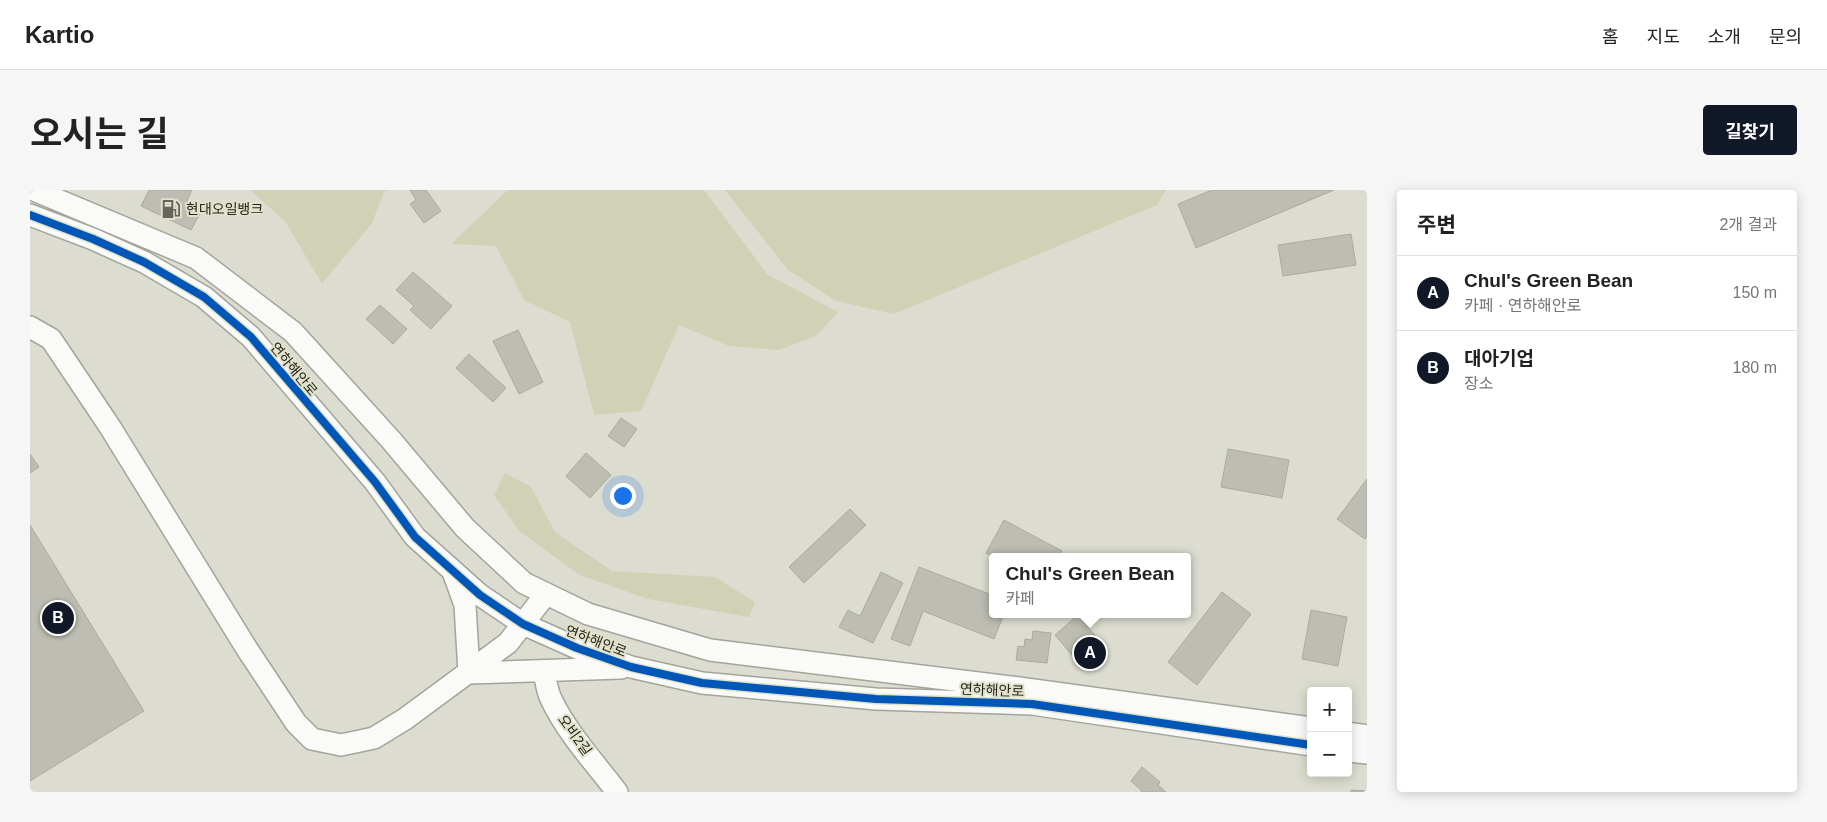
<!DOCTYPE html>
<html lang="ko">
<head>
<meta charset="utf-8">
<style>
  :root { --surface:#fff; --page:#f6f6f6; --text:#222; --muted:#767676; --line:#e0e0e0; --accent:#111827 }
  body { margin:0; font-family:Helvetica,"Noto Sans KR",sans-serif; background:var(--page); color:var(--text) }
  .controls { position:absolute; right:15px; bottom:15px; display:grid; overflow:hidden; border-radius:5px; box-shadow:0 2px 12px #0003 }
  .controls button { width:45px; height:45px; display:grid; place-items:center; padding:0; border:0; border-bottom:1px solid var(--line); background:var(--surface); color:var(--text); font:25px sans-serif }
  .you { position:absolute; left:592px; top:305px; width:18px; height:18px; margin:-12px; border:4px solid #fff; border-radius:50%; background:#1a73e8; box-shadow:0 0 0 8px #1a73e833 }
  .badge { display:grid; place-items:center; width:32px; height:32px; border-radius:50%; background:var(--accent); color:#fff; font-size:16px; font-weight:700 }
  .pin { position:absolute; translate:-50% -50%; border:2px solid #fff; box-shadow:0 1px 5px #0006 }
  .popup { position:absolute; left:959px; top:363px; width:202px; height:65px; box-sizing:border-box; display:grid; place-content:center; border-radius:5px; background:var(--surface); filter:drop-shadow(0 1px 4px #0005); font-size:16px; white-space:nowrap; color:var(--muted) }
  .popup b { font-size:19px; color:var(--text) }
  .popup::after { content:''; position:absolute; left:50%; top:100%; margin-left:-10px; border:10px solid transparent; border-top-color:var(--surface) }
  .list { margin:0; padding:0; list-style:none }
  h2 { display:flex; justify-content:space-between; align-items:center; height:65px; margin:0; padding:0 20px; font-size:21px }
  h2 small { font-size:16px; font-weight:400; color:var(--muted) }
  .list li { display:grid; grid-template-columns:32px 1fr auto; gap:15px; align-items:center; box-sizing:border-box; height:75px; padding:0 20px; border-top:1px solid var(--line) }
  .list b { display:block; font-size:19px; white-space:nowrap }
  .list p { margin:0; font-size:16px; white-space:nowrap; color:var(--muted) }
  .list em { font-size:16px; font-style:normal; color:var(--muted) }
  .map { position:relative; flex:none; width:1337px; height:602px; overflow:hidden; border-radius:5px }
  header { display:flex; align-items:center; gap:30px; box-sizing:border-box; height:70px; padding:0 25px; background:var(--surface); border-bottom:1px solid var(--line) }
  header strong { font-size:24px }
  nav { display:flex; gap:28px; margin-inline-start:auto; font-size:18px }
  .intro { display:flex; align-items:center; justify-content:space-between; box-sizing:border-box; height:120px; padding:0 30px }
  h1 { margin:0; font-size:35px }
  .button { padding:12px 22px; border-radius:5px; background:var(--accent); color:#fff; font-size:18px; font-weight:700 }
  main { display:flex; gap:30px; padding:0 30px }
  aside { flex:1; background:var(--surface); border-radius:5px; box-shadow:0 2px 12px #0003 }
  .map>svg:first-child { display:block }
  .green { fill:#d0d1b5 }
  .building { fill:#bdbdb3; stroke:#aaaaa1 }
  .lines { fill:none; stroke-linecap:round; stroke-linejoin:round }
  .minor-casing { stroke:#a4a49b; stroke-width:24 }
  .minor { stroke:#fafaf8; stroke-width:21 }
  .cycleway-casing { stroke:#e1e2cb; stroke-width:11 }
  .cycleway { stroke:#0057b8; stroke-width:8 }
  .labels { text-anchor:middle; stroke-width:4; stroke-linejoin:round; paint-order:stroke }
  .poi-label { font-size:14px; fill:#25251c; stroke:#e1e2cb; text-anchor:start }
  .street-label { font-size:14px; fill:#25251c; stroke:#e1e2cb }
</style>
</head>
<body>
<header>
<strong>Kartio</strong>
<nav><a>홈</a><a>지도</a><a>소개</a><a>문의</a></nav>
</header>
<div class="intro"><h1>오시는 길</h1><a class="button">길찾기</a></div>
<main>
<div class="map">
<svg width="1337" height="602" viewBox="0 0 1337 602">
  <rect width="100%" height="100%" fill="#dcddd0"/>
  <path class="green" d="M220,0H356L354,2L342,33L292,94L255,31Z
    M478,0H674L738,85L808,122L786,146L749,160L699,156L649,135L611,221L564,225L540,132L494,110L466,56L421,54Z
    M695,0H1136L1127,15L864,124L806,111L758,80Z
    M475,283L501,297L525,342L582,381L685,387L725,412L719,427L618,409L550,385L489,341L464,305Z"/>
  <path class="building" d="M119,0H162L156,13L171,22L161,40L111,16Z
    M380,0H396L411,21L394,33L380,14L386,10Z
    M1182,0H1304L1166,58L1148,14Z
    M1321,44L1326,75L1253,86L1248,55Z
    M383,82L422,116L401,139L380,120L384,116L366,100Z
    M350,115L377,139L363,154L336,129Z
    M488,140L513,192L489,204L463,151Z
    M439,164L476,198L463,212L426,178Z
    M591,228L607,239L594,257L578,246Z
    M1198,259L1259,270L1252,308L1191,297Z
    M556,263L581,285L560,308L536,286Z
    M0,264L9,277L0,283Z
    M1337,289V346L1335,349L1307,329Z
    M820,319L836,335L774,393L759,377Z
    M974,330L1032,361L1029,367H963L956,363Z
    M0,335L114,521L0,591Z
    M889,377L962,405V424H974L964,449L893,421L880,456L861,449Z
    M851,382L873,393L843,453L809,437L818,420L830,426Z
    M1192,402L1221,424L1167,495L1138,472Z
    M1281,420L1317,427L1308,476L1272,469Z
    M1048,425L1074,456L1070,476L1047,471L1025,445Z
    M1003,441L1021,443L1017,473L986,470L988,456L994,457L995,449L1002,450Z
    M1112,577L1130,592L1128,595L1136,602H1111L1112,601L1101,591Z
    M1321,600L1337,601V602H1321Z"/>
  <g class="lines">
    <g class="minor-casing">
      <path id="minor" d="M4,0L166,68L263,142L361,250L435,338L494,393L558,424L680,460L989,498L1281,538
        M0,25L63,49L114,72L174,107L221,147L345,292L385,347L450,405L493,434L547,458L601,477L672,493L846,509L1002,514L1281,555
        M0,137L21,149L80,237L217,459L266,533L282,549L311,555L344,548L375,529L478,453L516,404
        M423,382L435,415L439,483L591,478
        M514,481C516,492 517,502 522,511C538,544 565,573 587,602
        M1318,543L1337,546
        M1318,561L1337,563"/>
    </g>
    <use href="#minor" class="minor"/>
    <g class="cycleway-casing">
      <path id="cycleway" d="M0,25L63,49L114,72L174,107L221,147L345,292L385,347L450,405L493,434L547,458L601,477L672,493L846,509L1002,514L1281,555"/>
    </g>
    <use href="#cycleway" class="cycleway"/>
  </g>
  <defs>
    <g id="fuel-bare" transform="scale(1.5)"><path d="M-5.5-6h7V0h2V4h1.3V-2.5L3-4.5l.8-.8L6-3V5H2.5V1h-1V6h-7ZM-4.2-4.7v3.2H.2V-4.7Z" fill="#65655b" stroke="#e1e2cb" stroke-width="2.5" paint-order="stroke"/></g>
  </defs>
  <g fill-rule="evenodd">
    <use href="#fuel-bare" x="141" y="19"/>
  </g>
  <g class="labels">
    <g class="poi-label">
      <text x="156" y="24">현대오일뱅크</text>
    </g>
    <g class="street-label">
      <text transform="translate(264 179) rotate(50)" y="5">연하해안로</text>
      <text transform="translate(566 451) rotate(21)" y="5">연하해안로</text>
      <text transform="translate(962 500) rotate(2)" y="5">연하해안로</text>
      <text transform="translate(545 545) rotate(54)" y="5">오비2길</text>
    </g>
  </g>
</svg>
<div class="controls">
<button>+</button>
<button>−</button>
</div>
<div class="you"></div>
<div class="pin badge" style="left:1060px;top:463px">A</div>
<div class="popup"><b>Chul's Green Bean</b>카페</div>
<div class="pin badge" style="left:28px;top:428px">B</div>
</div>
<aside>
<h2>주변<small>2개 결과</small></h2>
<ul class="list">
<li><span class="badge">A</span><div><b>Chul's Green Bean</b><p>카페 · 연하해안로</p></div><em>150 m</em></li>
<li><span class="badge">B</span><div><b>대아기업</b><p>장소</p></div><em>180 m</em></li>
</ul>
</aside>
</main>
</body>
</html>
